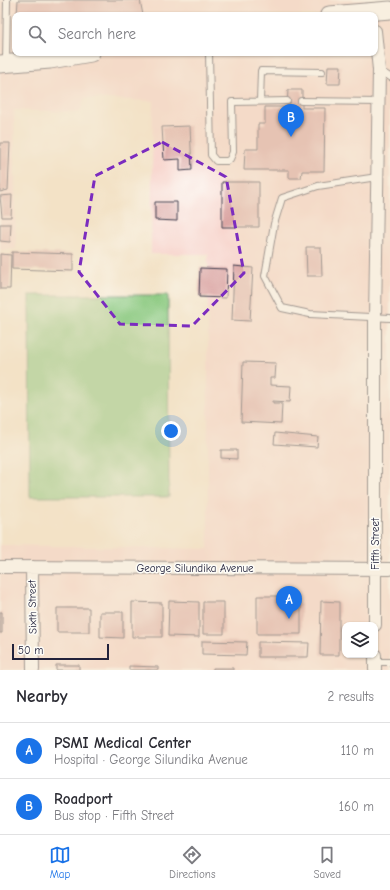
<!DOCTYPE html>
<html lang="en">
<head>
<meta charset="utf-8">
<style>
  :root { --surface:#fff; --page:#f7f7f7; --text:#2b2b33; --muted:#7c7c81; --line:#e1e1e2; --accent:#1a73e8 }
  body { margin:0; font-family:"Comic Neue",sans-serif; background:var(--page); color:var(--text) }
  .controls { position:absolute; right:12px; bottom:12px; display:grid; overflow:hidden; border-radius:8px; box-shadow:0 1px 3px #0004 }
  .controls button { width:36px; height:36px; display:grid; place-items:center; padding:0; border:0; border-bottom:1px solid var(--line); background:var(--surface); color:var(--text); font:20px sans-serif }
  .scale { position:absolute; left:12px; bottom:10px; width:97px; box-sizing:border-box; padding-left:4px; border:2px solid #22223b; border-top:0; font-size:11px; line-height:14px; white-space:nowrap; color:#22223b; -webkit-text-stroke:3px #fdfcf7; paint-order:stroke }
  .you { position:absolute; left:171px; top:431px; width:14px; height:14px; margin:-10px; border:3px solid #fff; border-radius:50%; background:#1a73e8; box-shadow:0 0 0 6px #1a73e833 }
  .badge { display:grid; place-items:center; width:26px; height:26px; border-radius:50%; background:var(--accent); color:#fff; font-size:13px; font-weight:700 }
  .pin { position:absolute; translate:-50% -33px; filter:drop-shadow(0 1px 2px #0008) }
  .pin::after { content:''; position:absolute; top:21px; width:14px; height:12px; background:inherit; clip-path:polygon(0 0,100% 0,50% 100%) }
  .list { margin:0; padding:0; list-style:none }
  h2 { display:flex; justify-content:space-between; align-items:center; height:52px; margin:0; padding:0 16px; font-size:17px }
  h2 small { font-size:13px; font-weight:400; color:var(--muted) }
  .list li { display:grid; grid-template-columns:26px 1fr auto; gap:12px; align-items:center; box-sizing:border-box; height:56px; padding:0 16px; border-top:1px solid var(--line) }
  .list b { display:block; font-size:15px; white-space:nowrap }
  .list p { margin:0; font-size:13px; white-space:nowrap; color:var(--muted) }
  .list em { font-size:13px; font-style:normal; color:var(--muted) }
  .icon { flex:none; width:22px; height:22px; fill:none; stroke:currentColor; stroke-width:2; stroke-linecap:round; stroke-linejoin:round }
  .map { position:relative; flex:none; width:390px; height:670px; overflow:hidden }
  .search { position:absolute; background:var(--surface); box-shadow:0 1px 3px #0004; left:12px; right:12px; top:12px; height:44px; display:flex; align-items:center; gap:10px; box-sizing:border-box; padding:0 14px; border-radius:8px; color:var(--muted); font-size:15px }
  .sheet { height:164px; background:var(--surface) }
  nav { display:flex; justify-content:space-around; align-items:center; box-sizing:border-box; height:56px; border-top:1px solid var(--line); background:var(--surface); font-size:11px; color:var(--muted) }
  nav a { display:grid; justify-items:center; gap:2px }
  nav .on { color:var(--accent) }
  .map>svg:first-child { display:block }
  .built { fill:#f7d1c9; fill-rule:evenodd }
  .green { fill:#89c87e; stroke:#56755c }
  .building { fill:#d89e9c }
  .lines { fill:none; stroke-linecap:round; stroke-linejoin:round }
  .lane-casing { stroke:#413f50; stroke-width:8 }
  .street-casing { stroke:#413f50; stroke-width:14 }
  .secondary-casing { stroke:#413f50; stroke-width:19 }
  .lane { stroke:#fff; stroke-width:6 }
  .street { stroke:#fff; stroke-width:12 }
  .secondary { stroke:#fff; stroke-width:17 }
  .marked { fill:none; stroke:#7b2cbf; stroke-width:3; stroke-dasharray:8 5; stroke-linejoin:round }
  .labels { text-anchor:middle; stroke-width:3; stroke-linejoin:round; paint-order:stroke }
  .street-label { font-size:11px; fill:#22223b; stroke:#fdfcf7 }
</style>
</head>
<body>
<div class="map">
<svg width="390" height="670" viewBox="0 0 390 670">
  <rect width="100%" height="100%" fill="#fdfcf7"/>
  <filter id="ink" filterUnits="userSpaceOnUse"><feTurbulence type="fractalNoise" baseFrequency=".025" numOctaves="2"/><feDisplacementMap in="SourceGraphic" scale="8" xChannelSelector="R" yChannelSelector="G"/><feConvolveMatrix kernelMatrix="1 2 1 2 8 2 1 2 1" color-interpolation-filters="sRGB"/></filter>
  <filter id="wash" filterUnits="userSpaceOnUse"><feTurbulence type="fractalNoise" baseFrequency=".012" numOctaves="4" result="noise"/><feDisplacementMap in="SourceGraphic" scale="16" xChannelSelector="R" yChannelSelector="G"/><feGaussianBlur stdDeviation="0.9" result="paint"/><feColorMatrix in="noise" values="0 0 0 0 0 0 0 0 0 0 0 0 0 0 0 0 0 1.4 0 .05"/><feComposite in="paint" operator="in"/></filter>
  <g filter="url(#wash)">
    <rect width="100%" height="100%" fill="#f3e2c6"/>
    <path class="built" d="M0,0H390V670H0V545L208,549V254H151L153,101L84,98L80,112L14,110L16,249L0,250ZM15,15H375V53H15ZM345,625H375V655H345Z"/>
    <path class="green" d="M29,295H168L169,497H30Z"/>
    <g id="blocks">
      <path class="building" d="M18,0H140L143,15H17Z
        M328,66H341L340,84H327Z
        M288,90H302V108H325L324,171H302L301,178H289V170H244L245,149H258V124H265V107H287Z
        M190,126L192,170L180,171V159L164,160L162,127Z
        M0,143H10L8,190L0,192Z
        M222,182H259V227H222Z
        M12,195L11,217H2L0,196Z
        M155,202H177V221L155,220Z
        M0,224H11L10,242L0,241Z
        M306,247H321L322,276H307Z
        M12,252L73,254V271L12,269Z
        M0,254L11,255L10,289H0Z
        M234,266L253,268L250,321L232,320Z
        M200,268L227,269L226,298L199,297Z
        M243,362L276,363L275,378H270V385L291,386L290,402L273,401V403H282L281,424L241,422Z
        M275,433L318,437L317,447L274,444Z
        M221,450H237V459L221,458Z
        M257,596H277V603L301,604V634H257Z
        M169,601L199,602V637L168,636Z
        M321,601L339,602V655H320Z
        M132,602L162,603V637H132Z
        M203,602H224V634H203Z
        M57,608H89V632H57Z
        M0,612H2V633H0Z
        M100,612H123V638L100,637Z
        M202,641L247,642L246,655L202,654Z
        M258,642L309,643L308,657H258Z
        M56,665H79V670H56Z
        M129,666L158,667V670H129Z
        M213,668H233V670H213Z"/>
    </g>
  </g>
  <g filter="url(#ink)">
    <use href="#blocks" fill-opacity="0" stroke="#413f50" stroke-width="1"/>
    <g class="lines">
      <g class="lane-casing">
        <path id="lane" d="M209,53L211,155L216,161H227L230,159L233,152L232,102L287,101
          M6,62L7,0
          M379,70L390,77
          M260,101L261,71L322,72
          M301,101L379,102
          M377,177L318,186L282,198L274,224L265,276L282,308L310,314L390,318
          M375,662H390"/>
      </g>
      <g class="street-casing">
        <path id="street" d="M0,567L390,569
          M32,567L33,670
          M375,625V318L379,70L375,31
          M375,670V655"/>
      </g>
      <g class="secondary-casing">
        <path id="secondary" d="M329,15L390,10
          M0,64L50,60L91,53"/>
      </g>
      <use href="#lane" class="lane"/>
      <use href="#street" class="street"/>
      <use href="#secondary" class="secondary"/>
    </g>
  </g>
  <path d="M0 0H390V670H0ZM162,142L226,177L244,273L192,326L120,324L79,272L95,176Z" fill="#f3e2c6" fill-opacity=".55" fill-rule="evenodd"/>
  <path class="marked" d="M162,142L226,177L244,273L192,326L120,324L79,272L95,176Z"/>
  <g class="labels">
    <g class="street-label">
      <text transform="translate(375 544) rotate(-90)" y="4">Fifth Street</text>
      <text x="195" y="572">George Silundika Avenue</text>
      <text transform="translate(32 607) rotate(-91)" y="4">Sixth Street</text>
    </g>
  </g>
</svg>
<div class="controls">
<button><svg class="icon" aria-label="layers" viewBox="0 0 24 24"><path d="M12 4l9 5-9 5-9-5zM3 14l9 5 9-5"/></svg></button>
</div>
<div class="scale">50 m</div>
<div class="you"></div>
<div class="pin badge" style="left:289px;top:619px">A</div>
<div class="pin badge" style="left:291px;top:137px">B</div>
<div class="search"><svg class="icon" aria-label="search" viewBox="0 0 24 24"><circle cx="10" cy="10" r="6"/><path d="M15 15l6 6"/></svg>Search here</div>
</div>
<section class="sheet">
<h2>Nearby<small>2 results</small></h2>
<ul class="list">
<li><span class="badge">A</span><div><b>PSMI Medical Center</b><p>Hospital · George Silundika Avenue</p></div><em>110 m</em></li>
<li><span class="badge">B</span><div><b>Roadport</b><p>Bus stop · Fifth Street</p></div><em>160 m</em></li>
</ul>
</section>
<nav>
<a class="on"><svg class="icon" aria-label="map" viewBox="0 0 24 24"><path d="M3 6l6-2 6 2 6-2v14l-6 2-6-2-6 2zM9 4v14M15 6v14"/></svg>Map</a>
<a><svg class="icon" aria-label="directions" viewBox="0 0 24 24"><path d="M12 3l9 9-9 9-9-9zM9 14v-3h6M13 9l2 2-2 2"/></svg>Directions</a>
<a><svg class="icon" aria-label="saved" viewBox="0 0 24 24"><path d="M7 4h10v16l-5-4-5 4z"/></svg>Saved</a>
</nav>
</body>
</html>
